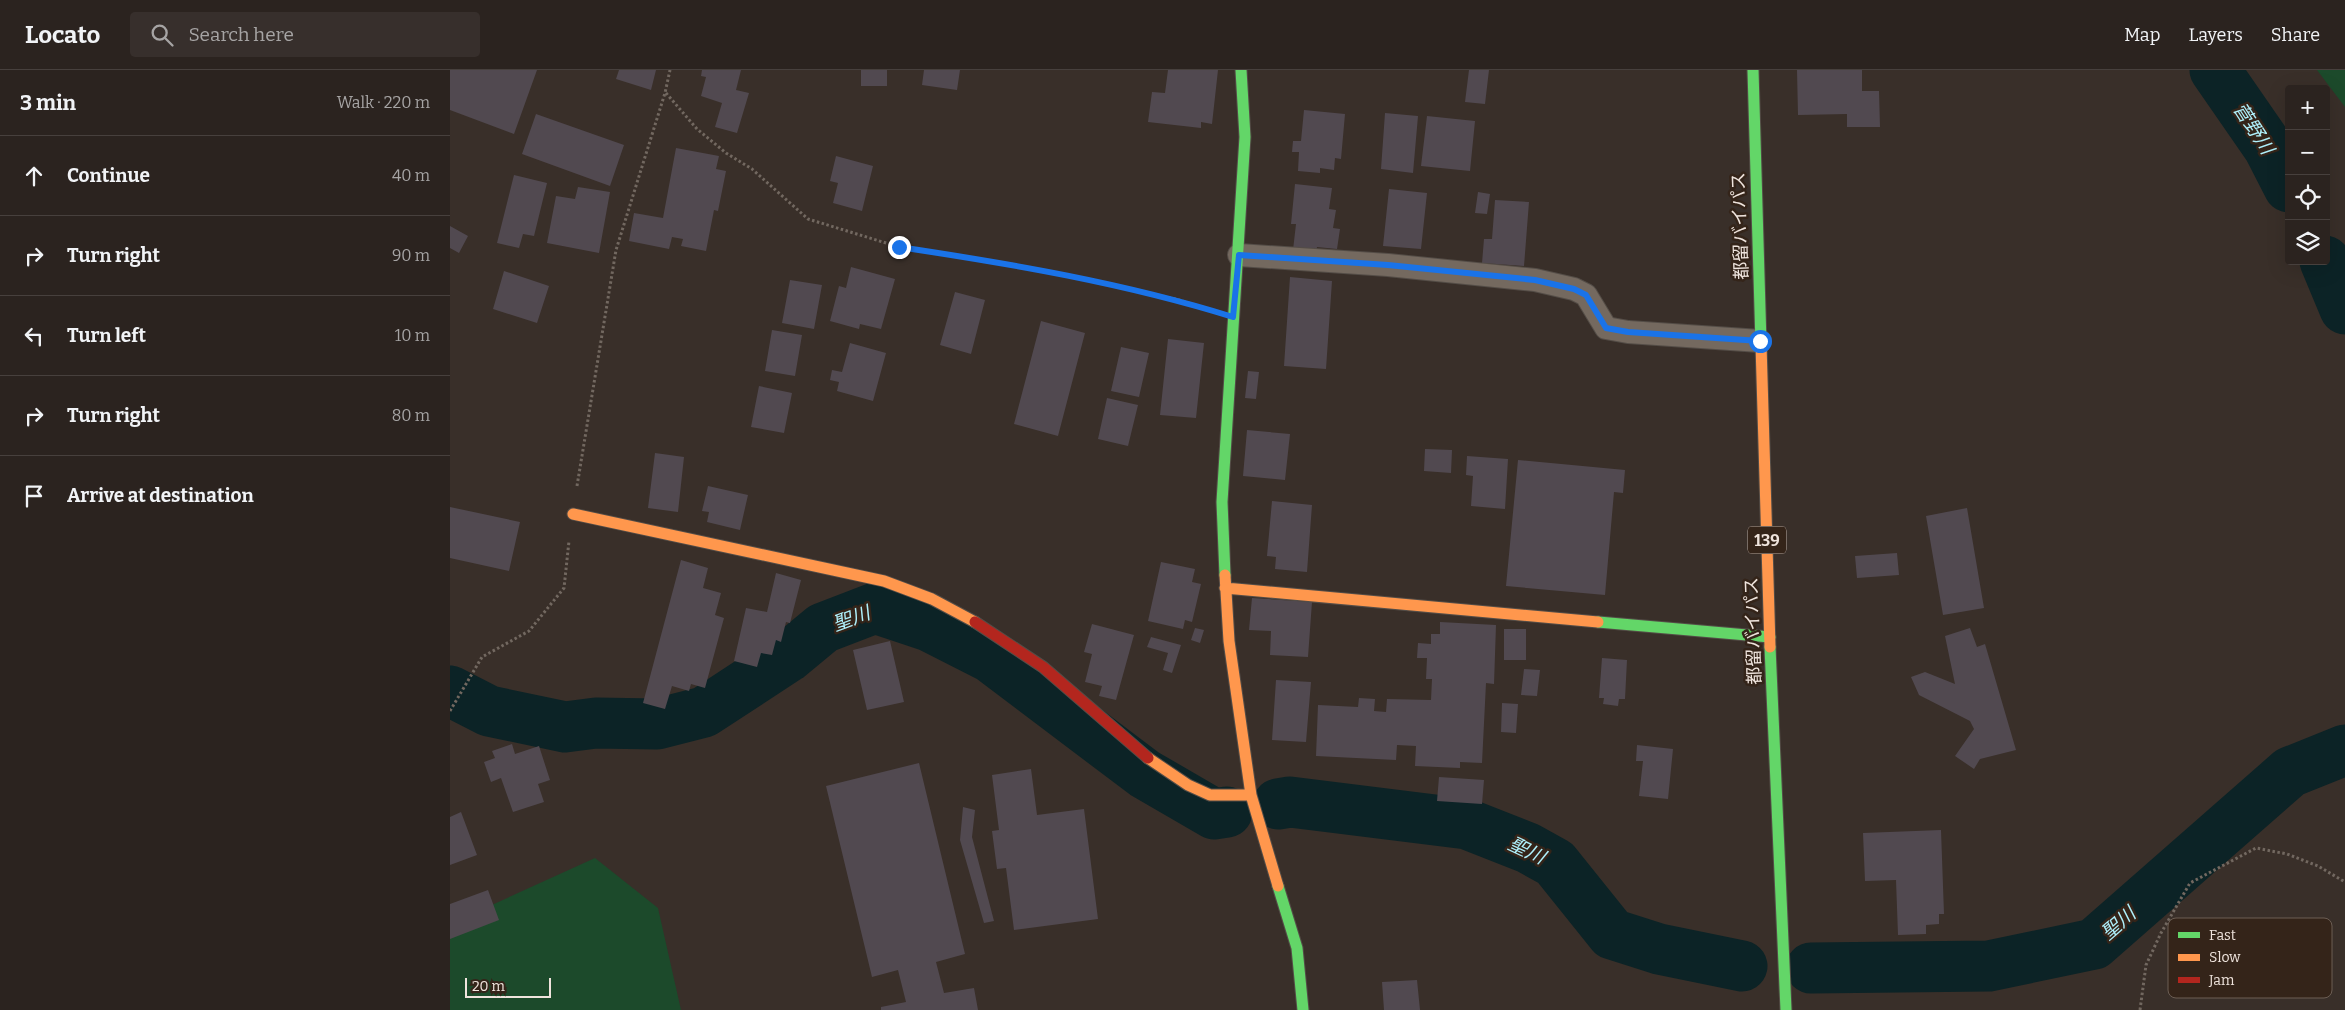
<!DOCTYPE html>
<html lang="en">
<head>
<meta charset="utf-8">
<style>
  :root { --surface:#2b231f; --page:#372f2c; --text:#f1f3f6; --muted:#a6a4a4; --line:#47403d }
  body { margin:0; font-family:Bitter,"Noto Sans JP",serif; background:var(--page); color:var(--text) }
  .controls { position:absolute; right:15px; top:15px; display:grid; overflow:hidden; border-radius:5px; box-shadow:0 5px 20px #0002 }
  .controls button { width:45px; height:45px; display:grid; place-items:center; padding:0; border:0; border-bottom:1px solid var(--line); background:var(--surface); color:var(--text); font:25px sans-serif }
  .scale { position:absolute; left:15px; bottom:12px; width:86px; box-sizing:border-box; padding-left:5px; border:2px solid #efe4dd; border-top:0; font-size:14px; line-height:18px; white-space:nowrap; color:#efe4dd; -webkit-text-stroke:4px #342419; paint-order:stroke }
  .stop { position:absolute; width:15px; height:15px; margin:-11px; border:4px solid #1a73e8; border-radius:50%; background:#fff }
  .stop.end { background:#1a73e8; border-color:#fff; box-shadow:0 1px 5px #0008 }
  .list { margin:0; padding:0; list-style:none }
  h2 { display:flex; justify-content:space-between; align-items:center; height:65px; margin:0; padding:0 20px; font-size:21px }
  h2 small { font-size:16px; font-weight:400; color:var(--muted) }
  .list li { display:grid; grid-template-columns:32px 1fr auto; gap:15px; align-items:center; box-sizing:border-box; height:80px; padding:0 20px; border-top:1px solid var(--line) }
  .list b { display:block; font-size:19px; white-space:nowrap }
  .list em { font-size:16px; font-style:normal; color:var(--muted) }
  .icon { flex:none; width:28px; height:28px; fill:none; stroke:currentColor; stroke-width:2; stroke-linecap:round; stroke-linejoin:round }
  .map { position:relative; flex:none; width:1895px; height:940px; overflow:hidden }
  header { display:flex; align-items:center; gap:30px; box-sizing:border-box; height:70px; padding:0 25px; background:var(--surface); border-bottom:1px solid var(--line) }
  header strong { font-size:24px }
  nav { display:flex; gap:28px; margin-inline-start:auto; font-size:18px }
  .search { width:350px; height:45px; background:var(--page); display:flex; align-items:center; gap:12px; box-sizing:border-box; padding:0 18px; border-radius:5px; color:var(--muted); font-size:19px }
  main { display:flex }
  aside { flex:1; background:var(--surface) }
  .map>svg:first-child { display:block }
  .green { fill:#1c4a2b }
  .lines { fill:none; stroke-linecap:round; stroke-linejoin:round }
  .river { stroke:#0c2326; stroke-width:51 }
  .building { fill:#514950 }
  .street-casing { stroke:#544d47; stroke-width:24 }
  .fast-casing { stroke:#544d47; stroke-width:13 }
  .slow-casing { stroke:#544d47; stroke-width:13 }
  .jam-casing { stroke:#544d47; stroke-width:13 }
  .path { stroke:#726860; stroke-width:3; stroke-dasharray:2.5 2.5; stroke-linecap:butt }
  .street { stroke:#74695f; stroke-width:22 }
  .fast { stroke:#63d668; stroke-width:11 }
  .slow { stroke:#ff974d; stroke-width:11 }
  .jam { stroke:#b3261e; stroke-width:11 }
  .route { stroke:#1a73e8; stroke-width:6 }
  .labels { text-anchor:middle; stroke-width:5; stroke-linejoin:round; paint-order:stroke }
  .shield { fill:#342419; stroke:#b7aaa2; stroke-width:1 }
  .shield-label { font-size:16px; font-weight:bold; fill:#efe4dd }
  .street-label { font-size:18px; fill:#efe4dd; stroke:#342419 }
  .water-label { font-size:19px; font-style:italic; fill:#aff1fc; stroke:#342419 }
  .key { fill:#342419; stroke:#6c5e54; stroke-width:1 }
  .key-label { font-size:14px; fill:#efe4dd }
</style>
</head>
<body>
<header>
<strong>Locato</strong>
<div class="search"><svg class="icon" aria-label="search" viewBox="0 0 24 24"><circle cx="10" cy="10" r="6"/><path d="M15 15l6 6"/></svg>Search here</div>
<nav><a>Map</a><a>Layers</a><a>Share</a></nav>
</header>
<main>
<aside>
<h2>3 min<small>Walk · 220 m</small></h2>
<ul class="list">
<li><svg class="icon" aria-label="ahead" viewBox="0 0 24 24"><path d="M12 20V5M6 11l6-6 6 6"/></svg><div><b>Continue</b></div><em>40 m</em></li>
<li><svg class="icon" aria-label="right" viewBox="0 0 24 24"><path d="M7 20v-9h11M14 6l5 5-5 5"/></svg><div><b>Turn right</b></div><em>90 m</em></li>
<li><svg class="icon" aria-label="left" viewBox="0 0 24 24"><path d="M17 20v-9H6M10 6l-5 5 5 5"/></svg><div><b>Turn left</b></div><em>10 m</em></li>
<li><svg class="icon" aria-label="right" viewBox="0 0 24 24"><path d="M7 20v-9h11M14 6l5 5-5 5"/></svg><div><b>Turn right</b></div><em>80 m</em></li>
<li><svg class="icon" aria-label="arrive" viewBox="0 0 24 24"><path d="M6 21V4h12l-3 4 3 4H6"/></svg><div><b>Arrive at destination</b></div></li>
</ul>
</aside>
<div class="map">
<svg width="1895" height="940" viewBox="0 0 1895 940">
  <rect width="100%" height="100%" fill="#392f29"/>
  <path class="green" d="M1867,0H1895V37Z
    M145,788L208,838L231,940H0V854Z"/>
  <g class="lines">
    <path class="river" d="M1765,0L1819,78L1839,117
      M1875,191L1895,239
      M0,621L39,641L115,657L146,653L207,654L254,642L338,587L373,558L425,538L479,556L540,587L695,704L764,744L777,742
      M828,734L840,732L1017,754L1078,778L1105,793L1162,864L1209,879L1292,896
      M1361,898L1539,896L1644,874L1840,702L1895,680"/>
  </g>
  <path class="building" d="M0,0H87L64,64L0,40Z
    M169,0H206L201,20L166,9Z
    M252,0H291L286,20L299,23L287,63L265,57L272,33L251,26L256,7L251,6Z
    M411,0H437V16H411Z
    M474,0H510L507,20L472,15Z
    M718,0H768L762,54L751,52V58L698,52L702,22L715,23Z
    M1019,0H1039L1035,34L1015,32Z
    M1347,0H1412V21H1429L1430,57H1397V44L1348,45Z
    M854,40L895,44L891,89L885,88L884,100L870,98V103L848,101L849,82H842L843,71H851Z
    M935,43L968,46L963,103L931,99Z
    M86,44L174,75L160,116L72,84Z
    M977,46L1025,51L1020,101L971,96Z
    M226,78L269,86L266,99L276,101L268,141L264,140L256,181L231,176L233,169L222,167L219,179L179,171L184,143L213,148Z
    M386,86L423,96L412,141L383,133L388,113L380,111Z
    M64,105L97,113L84,166L73,164L69,178L47,173Z
    M845,114L882,118L879,139L886,140L883,158L890,159L887,179L867,177L866,183L843,180L846,154H841Z
    M128,117L160,122L149,183L97,173L106,126L125,129Z
    M939,119L977,123L971,179L933,176Z
    M1028,122L1040,124L1037,144L1025,143Z
    M1045,130L1079,132L1074,196L1032,193L1034,169H1042Z
    M0,156L18,166L9,183L0,178Z
    M401,197L445,209L431,259L410,254L409,259L380,251L389,216L396,218Z
    M54,201L99,216L87,253L43,239Z
    M840,207L882,211L876,299L834,296Z
    M340,210L372,215L364,259L332,253Z
    M505,222L535,230L521,284L490,275Z
    M591,251L635,263L608,366L564,354Z
    M322,260L352,265L345,306L315,301Z
    M718,269L754,273L746,348L710,345Z
    M400,273L436,283L423,331L387,321L389,312L380,310L382,300L392,302Z
    M671,277L699,283L689,327L661,321Z
    M798,301L809,302L806,329L795,328Z
    M309,316L342,323L334,363L301,357Z
    M657,328L688,335L678,376L648,369Z
    M797,360L840,364L835,410L793,406Z
    M975,379L1002,380L1001,403L974,401Z
    M205,383L234,387L228,442L198,438Z
    M1017,386L1058,389L1055,439L1021,436L1023,406L1016,405Z
    M1068,390L1175,400L1173,423L1164,422L1155,525L1056,516Z
    M258,416L298,425L290,460L257,452L259,442L252,441Z
    M822,431L862,435L857,502L825,499L826,487L817,486Z
    M0,437L70,452L59,501L0,488Z
    M1517,438L1534,538L1493,545L1476,446Z
    M1447,483L1449,505L1407,508L1405,486Z
    M231,490L258,498L253,518L271,523L265,545L274,548L255,618L241,614L239,621L222,616L215,639L193,633Z
    M711,492L745,499L742,512L751,514L742,552L735,550L733,559L698,551Z
    M326,503L351,510L340,553L336,552L331,572L326,570L322,585L311,583L307,597L284,591L296,538L317,542Z
    M802,528L862,532L858,587L820,585L821,561L799,560Z
    M990,552L1046,555L1044,614L1036,613L1032,693L1010,692V698L965,696L966,676L947,675L946,690L866,686L868,635L908,637L909,628L925,629L924,641L936,642L937,629L981,630L982,609H976L977,588H967L968,573L981,574V564H990Z
    M642,554L684,565L666,630L649,626L652,616L635,612L642,584L634,582Z
    M745,558L754,560L750,573L741,570Z
    M1520,558L1527,577L1535,574L1566,680L1530,689L1524,699L1505,686L1524,659L1520,651L1469,625L1461,607L1475,602L1505,614L1495,566Z
    M1054,559H1076V590H1054Z
    M701,567L731,575L722,603L713,600L718,583L697,577Z
    M440,571L454,632L417,640L403,580Z
    M1152,588L1177,590L1175,629H1169L1168,636L1153,634L1154,628H1149Z
    M1074,599L1090,600L1087,626L1071,625Z
    M826,610L861,612L856,672L822,670Z
    M1052,633L1068,634L1066,663L1051,662Z
    M62,674L65,684L89,676L100,710L88,714L94,732L63,742L51,708L41,712L34,692L45,688L42,681Z
    M1187,675L1223,679L1218,729L1189,726L1193,691H1186Z
    M469,693L515,884L486,892L494,923L524,918L528,940H431V937L456,932L448,900L422,907L376,716Z
    M581,699L587,745L634,739L648,849L564,860L556,798L547,799L542,761L549,760L542,705Z
    M989,707L1034,710L1032,734L987,731Z
    M513,737L525,740L522,767L544,851L534,853L510,770Z
    M11,742L27,785L0,795V747Z
    M1491,760L1494,844H1489V854L1476,855V864L1448,865L1446,810L1415,811L1413,763Z
    M38,820L49,850L0,869V834Z
    M967,910L970,940H934L932,912Z"/>
  <g class="lines">
    <g class="street-casing">
      <path id="street" d="M789,185L938,195L1085,210L1124,219L1136,225L1156,258L1178,262L1310,271"/>
    </g>
    <g class="fast-casing">
      <path id="fast" d="M1303,0L1311,274
        M775,505L772,432L795,67L791,0
        M1148,552L1320,567
        M1320,577L1336,940
        M828,816L847,878L853,940"/>
    </g>
    <g class="slow-casing">
      <path id="slow" d="M1311,274L1320,577
        M123,444L434,511L482,529L525,552
        M775,505L779,571L801,725L828,816
        M775,518L1148,552
        M698,688L738,715L760,725H801"/>
    </g>
    <g class="jam-casing">
      <path id="jam" d="M525,552L593,597L698,688"/>
    </g>
    <path class="path" d="M216,23L247,59L276,83L302,99L358,149L449,177L561,194L726,229L755,238
      M127,416L166,180L215,23L220,0
      M0,641L32,587L79,561L114,518L119,471
      M1690,940L1696,895L1711,863L1740,813L1806,778L1837,784L1868,796L1895,812"/>
    <use href="#street" class="street"/>
    <use href="#fast" class="fast"/>
    <use href="#slow" class="slow"/>
    <use href="#jam" class="jam"/>
  </g>
  <g class="lines">
    <path class="route" d="M449,177C562,194 674,213 783,247L789,185L938,195L1085,210L1124,219L1136,225L1156,258L1178,262L1310,271"/>
  </g>
  <g class="labels">
    <rect class="shield" x="1298" y="456.5" width="38" height="27" rx="4"/>
    <g class="shield-label">
      <text x="1317" y="476">139</text>
    </g>
    <g class="street-label">
      <text transform="translate(1290 156) rotate(-92)" y="6">都留バイパス</text>
      <text transform="translate(1303 561) rotate(-92)" y="6">都留バイパス</text>
    </g>
    <g class="water-label">
      <text transform="translate(1804 58) rotate(57)" y="7">菅野川</text>
      <text transform="translate(401 548) rotate(-20)" y="7">聖川</text>
      <text transform="translate(1077 780) rotate(25)" y="7">聖川</text>
      <text transform="translate(1668 853) rotate(-41)" y="7">聖川</text>
    </g>
  </g>
  <rect x="1718" y="848" width="164" height="80" rx="8" class="key"/>
  <rect x="1728" y="862" width="22" height="6" fill="#63d668"/>
  <rect x="1728" y="884" width="22" height="7" fill="#ff974d"/>
  <rect x="1728" y="907" width="22" height="6" fill="#b3261e"/>
  <g class="key-label">
    <text x="1759" y="870">Fast</text>
    <text x="1759" y="892">Slow</text>
    <text x="1759" y="915">Jam</text>
  </g>
</svg>
<div class="controls">
<button>+</button>
<button>−</button>
<button><svg class="icon" aria-label="locate" viewBox="0 0 24 24"><circle cx="12" cy="12" r="6"/><path d="M12 2v4M12 18v4M2 12h4M18 12h4"/></svg></button>
<button><svg class="icon" aria-label="layers" viewBox="0 0 24 24"><path d="M12 4l9 5-9 5-9-5zM3 14l9 5 9-5"/></svg></button>
</div>
<div class="scale">20 m</div>
<div class="stop" style="left:1310px;top:271px"></div>
<div class="stop end" style="left:449px;top:177px"></div>
</div>
</main>
</body>
</html>
